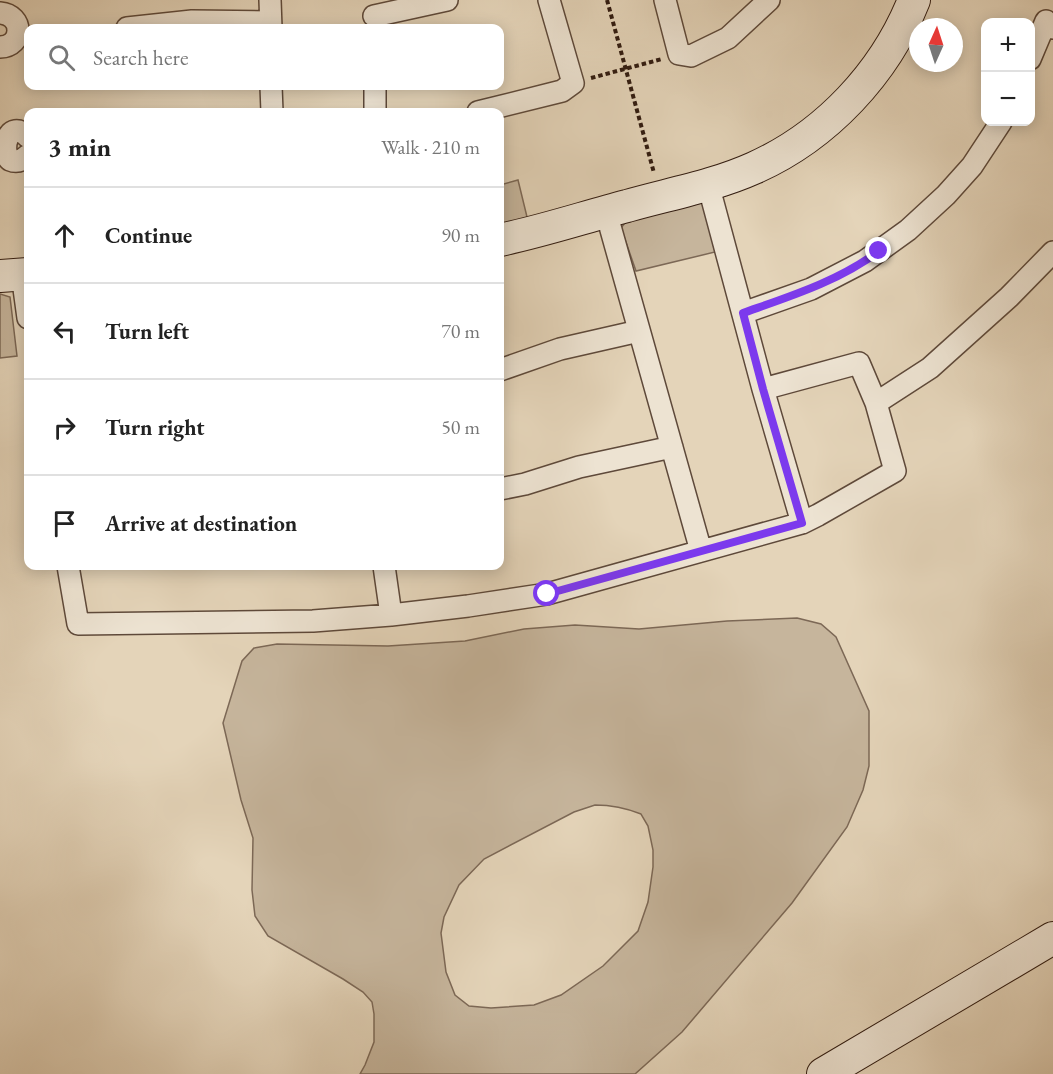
<!DOCTYPE html>
<html lang="en">
<head>
<meta charset="utf-8">
<style>
  :root { --surface:#fff; --page:#f2f2f2; --text:#222; --muted:#767676; --line:#e0e0e0 }
  body { margin:0; font-family:"EB Garamond",serif; background:var(--page); color:var(--text) }
  .controls { position:absolute; right:18px; top:18px; display:grid; overflow:hidden; border-radius:12px; box-shadow:0 3px 15px #0003 }
  .controls button { width:54px; height:54px; display:grid; place-items:center; padding:0; border:0; border-bottom:2px solid var(--line); background:var(--surface); color:var(--text); font:30px sans-serif }
  .compass { position:absolute; left:909px; top:18px; width:54px; height:54px; border-radius:50%; background:var(--surface); box-shadow:0 3px 15px #0003; rotate:3deg }
  .stop { position:absolute; width:18px; height:18px; margin:-14px; border:4px solid #7c3aed; border-radius:50%; background:#fff }
  .stop.end { background:#7c3aed; border-color:#fff; box-shadow:0 2px 6px #0008 }
  .list { margin:0; padding:0; list-style:none }
  h2 { display:flex; justify-content:space-between; align-items:center; height:78px; margin:0; padding:0 24px; font-size:26px }
  h2 small { font-size:20px; font-weight:400; color:var(--muted) }
  .list li { display:grid; grid-template-columns:39px 1fr auto; gap:18px; align-items:center; box-sizing:border-box; height:96px; padding:0 24px; border-top:2px solid var(--line) }
  .list b { display:block; font-size:22px; white-space:nowrap }
  .list em { font-size:20px; font-style:normal; color:var(--muted) }
  .icon { flex:none; width:33px; height:33px; fill:none; stroke:currentColor; stroke-width:2; stroke-linecap:round; stroke-linejoin:round }
  .map { position:relative; flex:none; width:1053px; height:1074px; overflow:hidden }
  .search { position:absolute; background:var(--surface); box-shadow:0 3px 15px #0003; left:24px; top:24px; width:480px; height:66px; display:flex; align-items:center; gap:15px; box-sizing:border-box; padding:0 21px; border-radius:12px; color:var(--muted); font-size:22px }
  .panel { position:absolute; background:var(--surface); box-shadow:0 3px 15px #0003; left:24px; top:108px; width:480px; height:462px; border-radius:12px }
  .map>svg:first-child { display:block }
  .green { fill:#c6b59c; stroke:#7c6856; stroke-width:1.5; fill-rule:evenodd }
  .lines { fill:none; stroke-linecap:round; stroke-linejoin:round }
  .street-casing { stroke:#5e493a; stroke-width:24 }
  .secondary-casing { stroke:#311b10; stroke-width:34 }
  .path { stroke:#311b10; stroke-width:4; stroke-dasharray:4.5 3; stroke-linecap:butt }
  .street { stroke:#ede3d2; stroke-width:21 }
  .secondary { stroke:#ede3d2; stroke-width:32 }
  .route { stroke:#7c3aed; stroke-width:8 }
</style>
</head>
<body>
<div class="map">
<svg width="1053" height="1074" viewBox="0 0 1053 1074">
  <rect width="100%" height="100%" fill="#e4d4b9"/>
  <filter id="stains"><feTurbulence type="fractalNoise" baseFrequency=".00333" numOctaves="4"/><feColorMatrix values="0 0 0 0 .2 0 0 0 0 .09 0 0 0 0 .02 0 0 0 .5 -.17"/></filter>
  <radialGradient id="worn" r=".72"><stop offset=".6" stop-color="#630" stop-opacity="0"/><stop offset="1" stop-color="#630" stop-opacity=".3"/></radialGradient>
  <path class="green" d="M518,180L528,221L500,228V185Z
    M691,197L705,204L715,252L636,271L621,228L631,215Z
    M0,294L10,297L17,356L0,358Z
    M797,618L821,624L836,637L869,711V766L863,790L847,827L792,903L682,1032L635,1074H360L365,1065L374,1042V1014L372,1002L363,992L343,979L268,936L255,916L252,890L253,838L241,800L223,723L242,661L254,648L277,644L388,646L465,641L524,629L575,625L639,629L727,621ZM595,805C611,805 626,808 641,814L648,826L653,850V867L648,902L638,931L603,966L561,995L534,1005L491,1008L469,1006L455,995L446,972L441,933L444,917L459,885L484,859L574,812Z"/>
  <g class="lines">
    <g class="street-casing">
      <path id="street" d="M270,0L271,28
        M665,0L679,54L691,56L728,38L769,0
        M0,13C24,15 24,46 0,47
        M374,16L447,0
        M127,28L192,21L270,22
        M1030,59L1046,21L1053,28
        M271,86L272,112
        M375,86V112
        M478,112L562,91L573,83L549,0
        M28,137C8,117 0,151 10,160C17,163 23,160 28,155
        M708,184L763,389L802,523
        M606,212L701,551
        M22,274L28,318
        M743,313L811,289L865,261L908,230L946,195L972,166L1001,122
        M500,370L560,349L639,331
        M876,403L930,368L1009,297L1053,252
        M500,489L525,484L579,467L672,447
        M68,566L78,624L313,621L391,615L468,606L547,594L802,523L818,515L895,471L876,403L859,363L763,389
        M384,566L391,615"/>
    </g>
    <g class="secondary-casing">
      <path id="secondary" d="M500,240C543,231 585,217 627,206C669,194 714,186 754,168C826,136 885,73 914,0
        M0,276L28,274
        M823,1074L1053,938"/>
    </g>
    <path class="path" d="M607,0L654,173
      M591,78L662,59"/>
    <use href="#street" class="street"/>
    <use href="#secondary" class="secondary"/>
  </g>
  <g class="lines">
    <path class="route" d="M547,594L802,523L763,389L743,313C791,296 839,281 879,251"/>
  </g>
  <rect width="100%" height="100%" filter="url(#stains)"/>
  <rect width="100%" height="100%" fill="url(#worn)"/>
</svg>
<div class="controls">
<button>+</button>
<button>−</button>
</div>
<svg class="compass" viewBox="-18 -18 36 36"><path d="M0-13l5 13h-10z" fill="#e53935"/><path d="M0 13l5-13h-10z" fill="#767676"/></svg>
<div class="stop" style="left:547px;top:594px"></div>
<div class="stop end" style="left:879px;top:251px"></div>
<div class="search"><svg class="icon" aria-label="search" viewBox="0 0 24 24"><circle cx="10" cy="10" r="6"/><path d="M15 15l6 6"/></svg>Search here</div>
<section class="panel">
<h2>3 min<small>Walk · 210 m</small></h2>
<ul class="list">
<li><svg class="icon" aria-label="ahead" viewBox="0 0 24 24"><path d="M12 20V5M6 11l6-6 6 6"/></svg><div><b>Continue</b></div><em>90 m</em></li>
<li><svg class="icon" aria-label="left" viewBox="0 0 24 24"><path d="M17 20v-9H6M10 6l-5 5 5 5"/></svg><div><b>Turn left</b></div><em>70 m</em></li>
<li><svg class="icon" aria-label="right" viewBox="0 0 24 24"><path d="M7 20v-9h11M14 6l5 5-5 5"/></svg><div><b>Turn right</b></div><em>50 m</em></li>
<li><svg class="icon" aria-label="arrive" viewBox="0 0 24 24"><path d="M6 21V4h12l-3 4 3 4H6"/></svg><div><b>Arrive at destination</b></div></li>
</ul>
</section>
</div>
</body>
</html>
